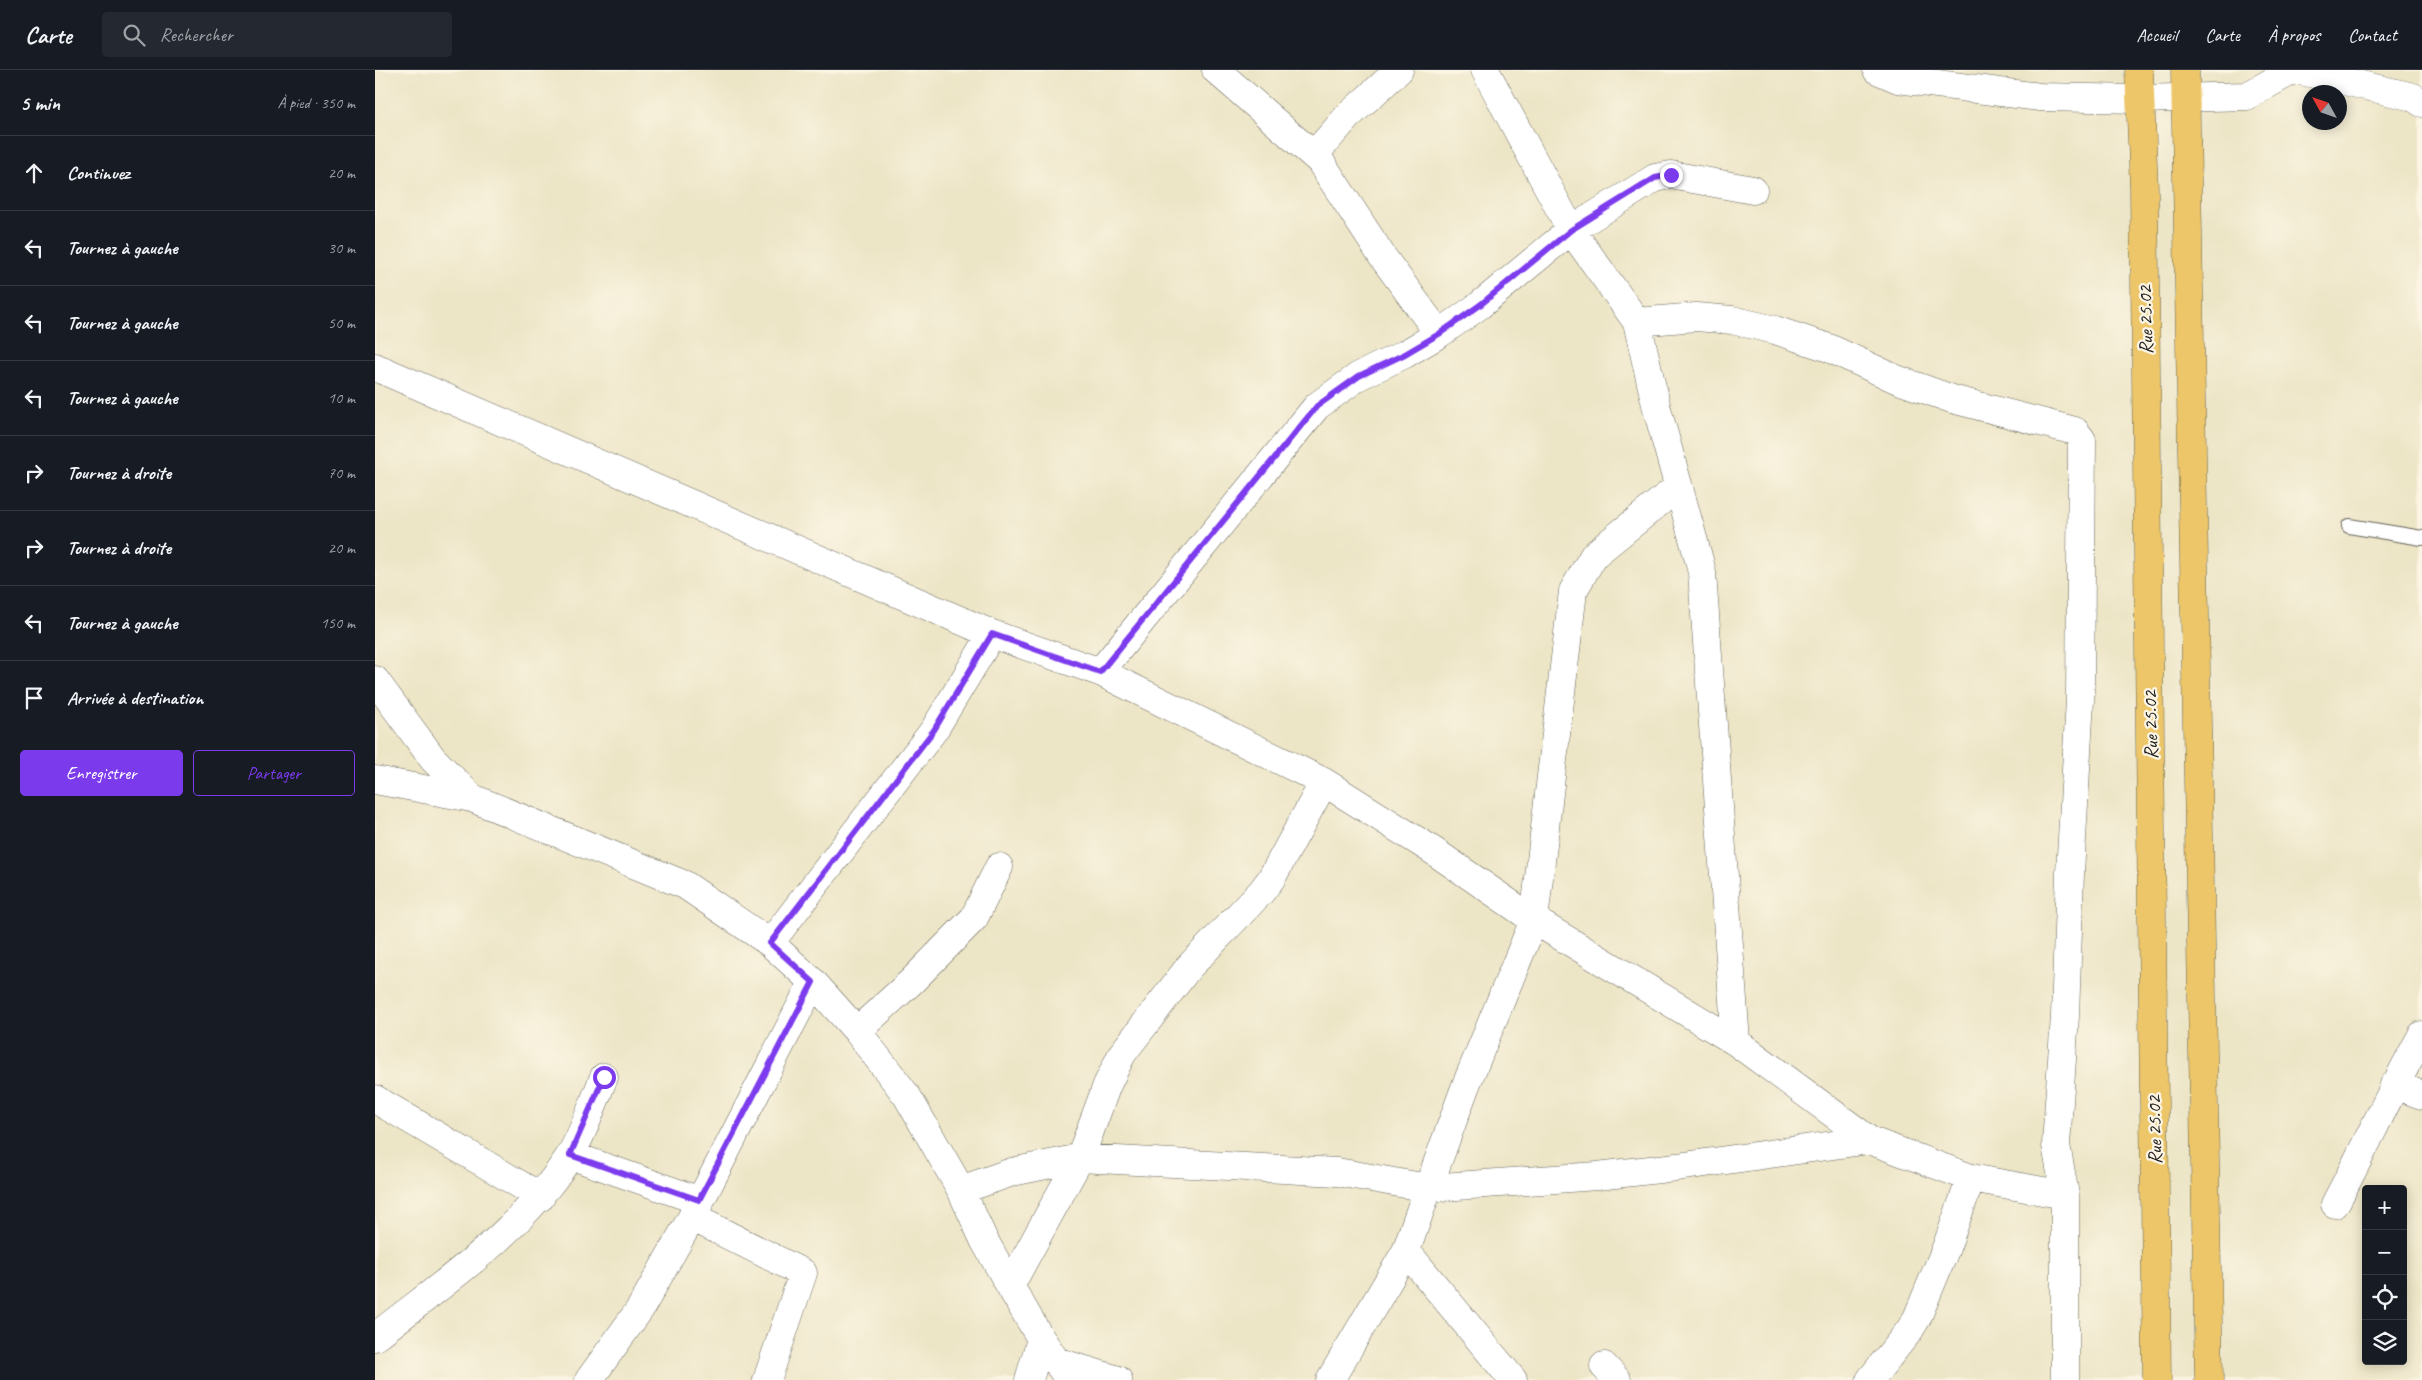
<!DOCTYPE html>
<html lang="fr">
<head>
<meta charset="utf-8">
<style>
  :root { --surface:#171b24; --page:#242831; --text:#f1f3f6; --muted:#9ea1a6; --line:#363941; --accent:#7c3aed }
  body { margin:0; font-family:Caveat,sans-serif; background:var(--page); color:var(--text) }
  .controls { position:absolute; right:15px; bottom:15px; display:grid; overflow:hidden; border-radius:5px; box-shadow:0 2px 12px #0003 }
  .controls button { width:45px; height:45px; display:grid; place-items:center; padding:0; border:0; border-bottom:1px solid var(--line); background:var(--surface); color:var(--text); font:25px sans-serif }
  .compass { position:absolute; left:1927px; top:15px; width:45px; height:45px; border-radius:50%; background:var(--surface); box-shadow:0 2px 12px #0003; rotate:310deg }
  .stop { position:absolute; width:15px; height:15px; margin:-11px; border:4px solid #7c3aed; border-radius:50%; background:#fff }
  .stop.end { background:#7c3aed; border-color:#fff; box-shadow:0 1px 5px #0008 }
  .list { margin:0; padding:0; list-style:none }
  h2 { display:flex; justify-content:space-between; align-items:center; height:65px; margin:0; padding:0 20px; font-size:21px }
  h2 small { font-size:16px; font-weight:400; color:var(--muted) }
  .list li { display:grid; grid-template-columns:32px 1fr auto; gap:15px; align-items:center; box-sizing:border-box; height:75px; padding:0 20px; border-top:1px solid var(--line) }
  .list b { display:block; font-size:19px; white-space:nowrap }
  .list em { font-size:16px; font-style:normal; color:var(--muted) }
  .actions { display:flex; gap:10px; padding:15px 20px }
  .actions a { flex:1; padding:11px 0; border:1px solid var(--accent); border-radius:5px; text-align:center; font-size:18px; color:var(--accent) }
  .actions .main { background:var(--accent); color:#fff }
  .icon { flex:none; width:28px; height:28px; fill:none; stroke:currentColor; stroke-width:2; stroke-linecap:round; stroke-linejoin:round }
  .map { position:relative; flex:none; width:2047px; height:1310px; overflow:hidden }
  header { display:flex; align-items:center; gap:30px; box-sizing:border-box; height:70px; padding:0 25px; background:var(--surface); border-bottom:1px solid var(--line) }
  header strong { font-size:24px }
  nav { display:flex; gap:28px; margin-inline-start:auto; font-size:18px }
  .search { width:350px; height:45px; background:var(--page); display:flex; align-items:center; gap:12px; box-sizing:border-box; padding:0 18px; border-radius:5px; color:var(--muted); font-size:19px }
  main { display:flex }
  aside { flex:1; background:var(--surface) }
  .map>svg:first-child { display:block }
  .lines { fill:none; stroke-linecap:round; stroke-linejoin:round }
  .lane-casing { stroke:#656258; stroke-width:16 }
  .street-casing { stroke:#656258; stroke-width:29 }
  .primary-casing { stroke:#656258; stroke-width:29 }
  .lane { stroke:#fff; stroke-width:14 }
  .street { stroke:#fff; stroke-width:28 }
  .primary { stroke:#ecc669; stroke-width:28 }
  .route { stroke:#7c3aed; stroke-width:6 }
  .labels { text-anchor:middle; stroke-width:4.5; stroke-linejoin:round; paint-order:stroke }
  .street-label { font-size:20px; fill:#1c1c1c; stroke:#fcf5e5 }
</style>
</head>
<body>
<header>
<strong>Carte</strong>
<div class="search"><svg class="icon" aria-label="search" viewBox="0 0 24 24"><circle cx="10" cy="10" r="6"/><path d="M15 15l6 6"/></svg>Rechercher</div>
<nav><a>Accueil</a><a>Carte</a><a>À propos</a><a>Contact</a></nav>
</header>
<main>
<aside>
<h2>5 min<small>À pied · 350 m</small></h2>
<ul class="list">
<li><svg class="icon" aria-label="ahead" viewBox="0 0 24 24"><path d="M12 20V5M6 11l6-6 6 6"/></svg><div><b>Continuez</b></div><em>20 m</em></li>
<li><svg class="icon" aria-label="left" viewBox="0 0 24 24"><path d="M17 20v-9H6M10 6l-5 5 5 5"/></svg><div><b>Tournez à gauche</b></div><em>30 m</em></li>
<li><svg class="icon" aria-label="left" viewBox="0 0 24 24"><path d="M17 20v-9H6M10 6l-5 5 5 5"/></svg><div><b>Tournez à gauche</b></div><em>50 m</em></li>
<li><svg class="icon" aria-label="left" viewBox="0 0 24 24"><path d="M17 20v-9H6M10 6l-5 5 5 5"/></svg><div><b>Tournez à gauche</b></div><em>10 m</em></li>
<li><svg class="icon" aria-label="right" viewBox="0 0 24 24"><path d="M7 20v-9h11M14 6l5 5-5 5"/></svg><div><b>Tournez à droite</b></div><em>70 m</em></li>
<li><svg class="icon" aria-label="right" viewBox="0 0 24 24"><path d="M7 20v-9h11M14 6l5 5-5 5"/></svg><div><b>Tournez à droite</b></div><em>20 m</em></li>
<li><svg class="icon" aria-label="left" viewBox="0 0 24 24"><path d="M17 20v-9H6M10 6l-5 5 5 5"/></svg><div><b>Tournez à gauche</b></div><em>150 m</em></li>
<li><svg class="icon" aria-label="arrive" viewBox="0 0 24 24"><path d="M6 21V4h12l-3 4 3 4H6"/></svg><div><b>Arrivée à destination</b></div></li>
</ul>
<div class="actions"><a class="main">Enregistrer</a><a>Partager</a></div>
</aside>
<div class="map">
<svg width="2047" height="1310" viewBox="0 0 2047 1310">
  <rect width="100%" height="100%" fill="#fcf5e5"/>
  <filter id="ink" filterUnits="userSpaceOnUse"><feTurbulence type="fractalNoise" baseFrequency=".02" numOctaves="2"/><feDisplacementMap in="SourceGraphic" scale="10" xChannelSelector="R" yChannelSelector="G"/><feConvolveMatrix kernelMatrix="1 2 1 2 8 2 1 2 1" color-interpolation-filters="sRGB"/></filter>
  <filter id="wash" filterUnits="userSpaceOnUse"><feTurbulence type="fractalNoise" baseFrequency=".0096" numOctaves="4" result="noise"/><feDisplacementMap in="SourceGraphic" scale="20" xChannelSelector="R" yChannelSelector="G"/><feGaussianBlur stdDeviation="1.12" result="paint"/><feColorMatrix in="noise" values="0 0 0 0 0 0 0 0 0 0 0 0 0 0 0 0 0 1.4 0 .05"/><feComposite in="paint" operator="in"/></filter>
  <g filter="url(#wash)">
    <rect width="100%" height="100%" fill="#ece5c6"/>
  </g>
  <g filter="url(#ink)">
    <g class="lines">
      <g class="lane-casing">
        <path id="lane" d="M1974,456L2047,468"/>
      </g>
      <g class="street-casing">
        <path id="street" d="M841,0L945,91L1007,186L1064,264
          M1110,0L1196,160L1262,252L1282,339L1324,490L1327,503L1361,972
          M1502,0L1523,9L1665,27L1765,29L1872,26L1918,0
          M1922,0L2038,27L2047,33
          M939,85L973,46L1024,0
          M1262,252L1321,247L1357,250L1400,260L1454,278L1521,309L1577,329L1700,361L1707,370L1705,630L1695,803L1690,946L1681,1075L1690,1125
          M0,297L617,564L725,602L949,712L1057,780L1159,850L1361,972L1494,1070L1596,1108L1690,1125V1310
          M1303,417L1219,485L1198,521L1159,850L1091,1015L1053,1118L1222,1106L1302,1097L1494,1070
          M725,602L942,336L984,306L1030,284L1064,264L1105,235L1196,160L1280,108L1296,105L1378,120
          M0,610L58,689L97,728L310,815L395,873L438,912L482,961L532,1026L586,1120L609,1170L635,1216L666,1269L694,1310
          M0,710L97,728
          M395,873L559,660L617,564
          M482,961L537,911L599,848L624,797
          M2019,1015L2047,1025
          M0,1029L166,1127
          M195,1085L325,1131
          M586,1120L637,1102L705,1088L962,1102L1053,1118L1031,1181L1138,1310
          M1960,1134C1990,1078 2016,1020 2047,965
          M317,1147L428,1203L392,1310
          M635,1216L705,1088L732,1015L747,984L814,897L886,822L896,809L949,712
          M0,1267C68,1213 147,1161 194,1087C209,1063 218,1033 229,1007
          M680,1291L743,1310
          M1229,1296L1242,1310
          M214,1310L265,1239L317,1147L438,912
          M654,1310L666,1269
          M955,1310L1031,1181
          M1495,1310L1534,1261L1542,1248L1571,1178L1596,1108"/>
      </g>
      <g class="primary-casing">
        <path id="primary" d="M1764,0L1769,119L1782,1310
          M1810,0L1834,1310"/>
      </g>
      <use href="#lane" class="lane"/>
      <use href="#street" class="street"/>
      <use href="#primary" class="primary"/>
    </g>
  </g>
  <g class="lines" filter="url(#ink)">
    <path class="route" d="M229,1007L195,1085L324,1130L438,912L395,873L559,660L617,564L725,602L942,336L984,306L1030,284L1064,264L1105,235L1196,160L1280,108L1296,105"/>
  </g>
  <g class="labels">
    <g class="street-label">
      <text transform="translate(1770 250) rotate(-91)" y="7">Rue 25.02</text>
      <text transform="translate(1775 655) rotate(-91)" y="7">Rue 25.02</text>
      <text transform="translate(1779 1060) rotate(-91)" y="7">Rue 25.02</text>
    </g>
  </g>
</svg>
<div class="controls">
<button>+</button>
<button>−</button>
<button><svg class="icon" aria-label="locate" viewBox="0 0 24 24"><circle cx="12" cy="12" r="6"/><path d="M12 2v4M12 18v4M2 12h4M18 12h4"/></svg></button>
<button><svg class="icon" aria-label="layers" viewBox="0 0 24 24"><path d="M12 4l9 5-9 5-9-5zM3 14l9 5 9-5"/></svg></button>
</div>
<svg class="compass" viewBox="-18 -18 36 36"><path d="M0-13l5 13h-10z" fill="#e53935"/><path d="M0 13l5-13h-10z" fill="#9ea1a6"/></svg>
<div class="stop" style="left:229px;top:1007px"></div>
<div class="stop end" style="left:1296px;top:105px"></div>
</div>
</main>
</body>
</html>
